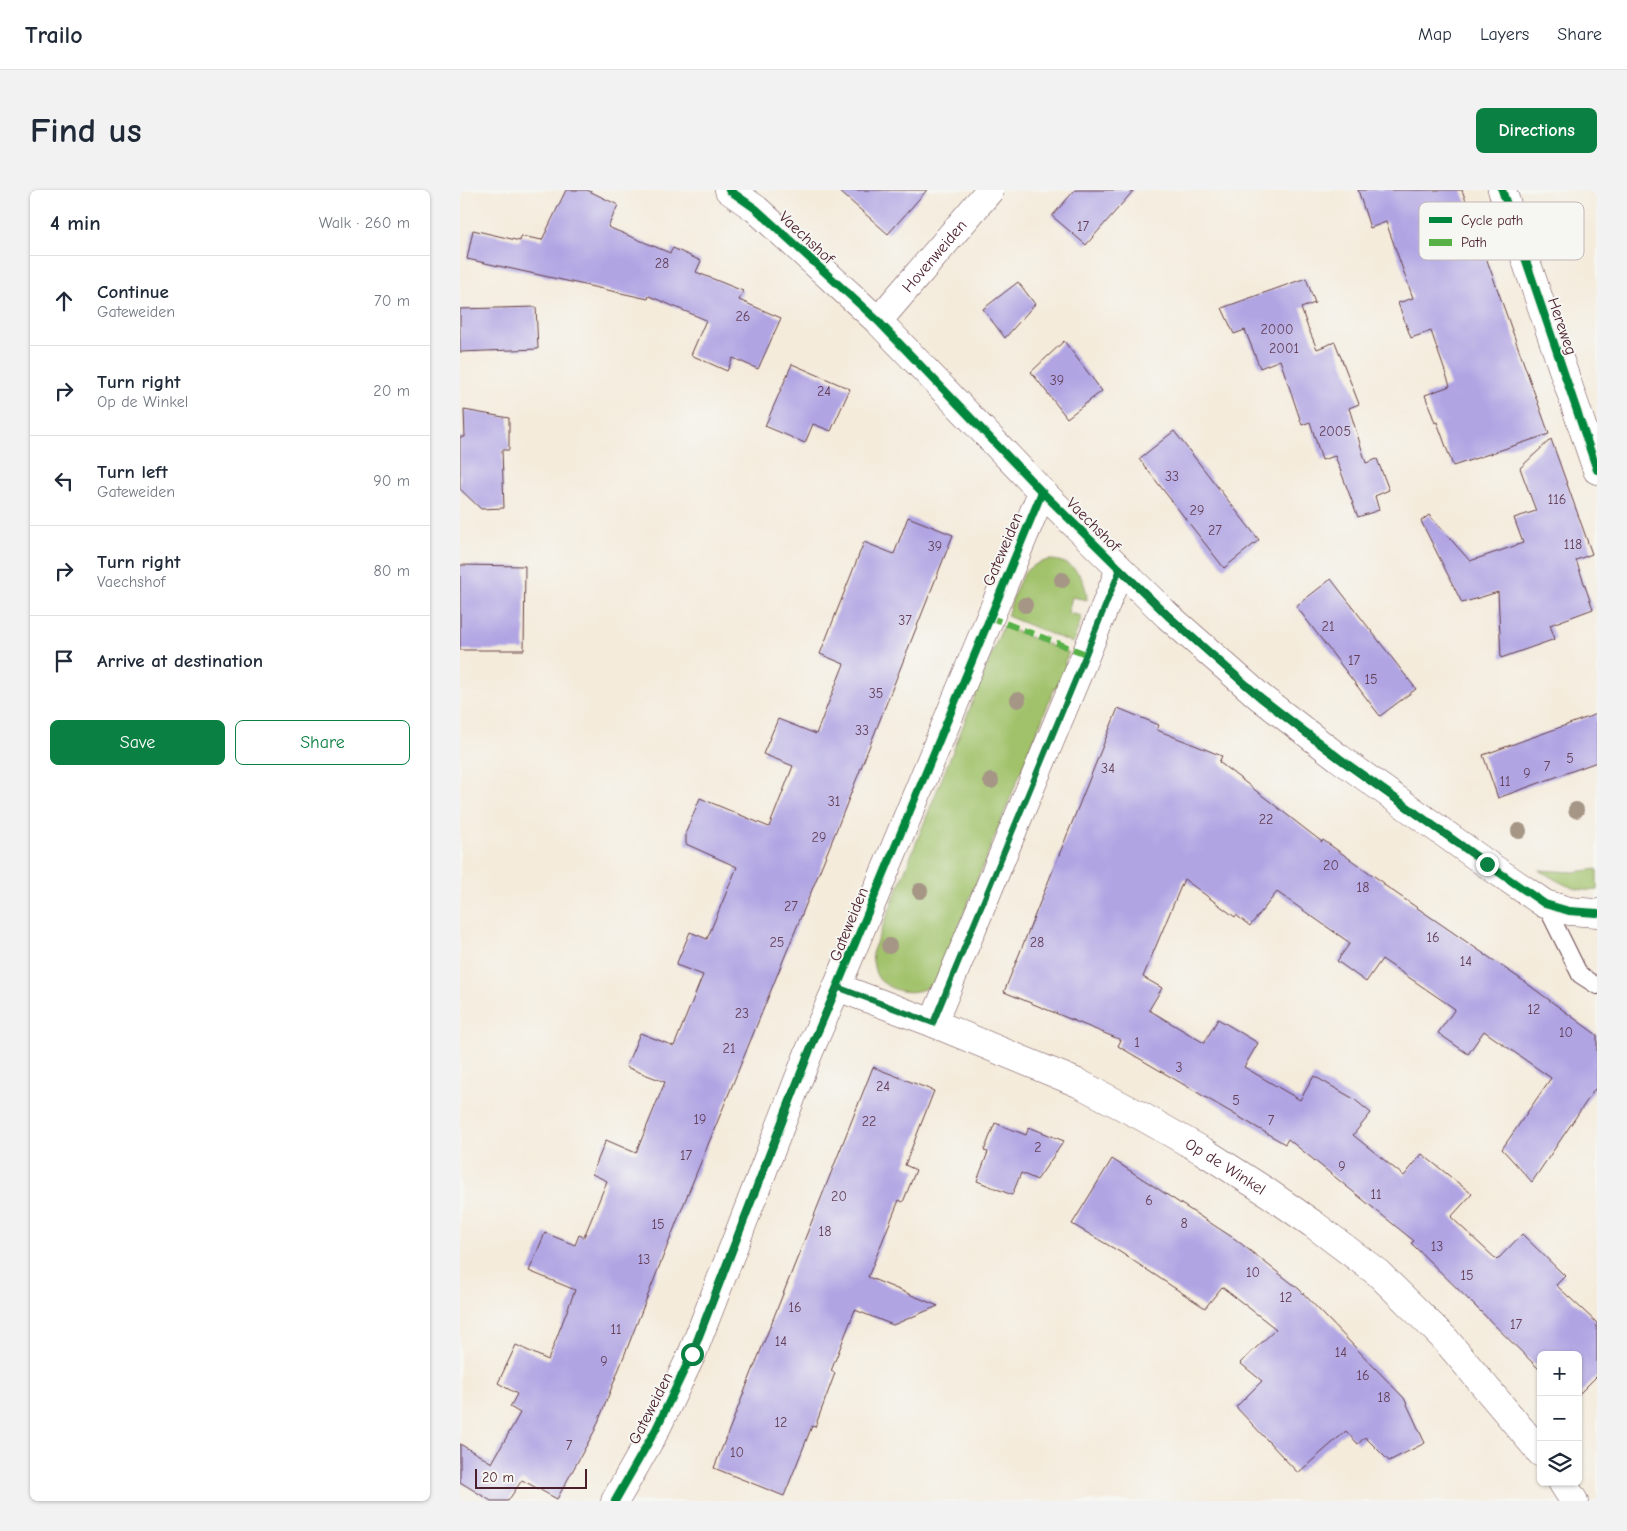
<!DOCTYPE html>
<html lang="en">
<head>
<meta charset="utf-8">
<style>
  :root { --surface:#fff; --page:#f2f2f3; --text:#1f2937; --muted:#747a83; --line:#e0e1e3; --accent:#0b8043 }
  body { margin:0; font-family:"Comic Neue",sans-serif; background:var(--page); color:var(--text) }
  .controls { position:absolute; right:15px; bottom:15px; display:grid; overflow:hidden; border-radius:8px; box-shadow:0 1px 4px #0004 }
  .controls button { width:45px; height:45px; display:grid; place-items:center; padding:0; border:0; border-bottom:1px solid var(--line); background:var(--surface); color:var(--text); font:25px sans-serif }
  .scale { position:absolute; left:15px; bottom:12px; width:112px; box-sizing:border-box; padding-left:5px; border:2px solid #4a1f2b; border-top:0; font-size:14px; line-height:18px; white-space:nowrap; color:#4a1f2b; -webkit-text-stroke:4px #f6f6f2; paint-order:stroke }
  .stop { position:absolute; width:15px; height:15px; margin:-11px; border:4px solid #0b8043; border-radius:50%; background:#fff }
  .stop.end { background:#0b8043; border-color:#fff; box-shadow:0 1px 5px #0008 }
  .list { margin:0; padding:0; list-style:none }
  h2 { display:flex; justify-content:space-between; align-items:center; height:65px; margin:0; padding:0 20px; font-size:21px }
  h2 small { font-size:16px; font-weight:400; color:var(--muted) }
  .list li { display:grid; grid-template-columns:32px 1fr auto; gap:15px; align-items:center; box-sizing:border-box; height:90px; padding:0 20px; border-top:1px solid var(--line) }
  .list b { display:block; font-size:19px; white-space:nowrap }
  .list p { margin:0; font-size:16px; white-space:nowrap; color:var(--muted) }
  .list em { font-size:16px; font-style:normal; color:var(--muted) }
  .actions { display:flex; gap:10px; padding:15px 20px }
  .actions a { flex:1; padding:11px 0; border:1px solid var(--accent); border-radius:8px; text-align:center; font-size:18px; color:var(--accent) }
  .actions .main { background:var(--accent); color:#fff }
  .icon { flex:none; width:28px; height:28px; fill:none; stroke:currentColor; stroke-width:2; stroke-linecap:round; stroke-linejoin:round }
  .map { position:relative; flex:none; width:1137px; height:1311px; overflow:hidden; border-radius:8px }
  header { display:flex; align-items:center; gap:30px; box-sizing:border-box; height:70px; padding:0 25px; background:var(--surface); border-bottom:1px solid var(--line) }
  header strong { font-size:24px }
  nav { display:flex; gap:28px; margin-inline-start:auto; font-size:18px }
  .intro { display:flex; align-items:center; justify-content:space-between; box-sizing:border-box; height:120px; padding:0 30px }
  h1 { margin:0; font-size:35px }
  .button { padding:12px 22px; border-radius:8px; background:var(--accent); color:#fff; font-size:18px; font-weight:700 }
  main { display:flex; gap:30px; padding:0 30px }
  aside { flex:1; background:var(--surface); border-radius:8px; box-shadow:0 1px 4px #0004 }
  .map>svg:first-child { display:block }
  .green { fill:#a1c26a; stroke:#76704a }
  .building { fill:#b0a4e3 }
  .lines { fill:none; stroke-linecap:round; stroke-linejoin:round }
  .service-casing { stroke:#643e45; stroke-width:18 }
  .minor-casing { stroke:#643e45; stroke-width:29 }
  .tertiary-casing { stroke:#643e45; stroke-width:29 }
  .service { stroke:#fff; stroke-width:16 }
  .minor { stroke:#fff; stroke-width:28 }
  .tertiary { stroke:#fff; stroke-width:28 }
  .quiet { stroke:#57b146; stroke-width:6; stroke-dasharray:12 6; stroke-linecap:butt }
  .cycleway-casing { stroke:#f6f6f2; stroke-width:11 }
  .cycleway { stroke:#00873e; stroke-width:8 }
  .tree { fill:#a59685 }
  .route { stroke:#0b8043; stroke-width:6 }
  .labels { text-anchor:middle; stroke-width:4; stroke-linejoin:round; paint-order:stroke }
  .number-label { font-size:14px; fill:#644059 }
  .street-label { font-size:16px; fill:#4a1f2b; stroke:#f6f6f2 }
  .key { fill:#f6f6f2; stroke:#c2b6b6; stroke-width:1 }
  .key-label { font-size:14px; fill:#4a1f2b }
</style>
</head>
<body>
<header>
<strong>Trailo</strong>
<nav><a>Map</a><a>Layers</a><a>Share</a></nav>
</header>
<div class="intro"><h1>Find us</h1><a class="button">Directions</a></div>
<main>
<aside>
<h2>4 min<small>Walk · 260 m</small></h2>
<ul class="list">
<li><svg class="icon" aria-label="ahead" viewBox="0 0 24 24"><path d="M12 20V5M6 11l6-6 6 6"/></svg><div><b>Continue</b><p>Gateweiden</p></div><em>70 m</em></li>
<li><svg class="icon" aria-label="right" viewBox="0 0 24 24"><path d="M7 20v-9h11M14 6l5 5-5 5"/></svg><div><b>Turn right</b><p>Op de Winkel</p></div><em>20 m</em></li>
<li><svg class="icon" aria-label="left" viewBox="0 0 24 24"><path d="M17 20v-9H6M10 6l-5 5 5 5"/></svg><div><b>Turn left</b><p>Gateweiden</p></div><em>90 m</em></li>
<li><svg class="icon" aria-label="right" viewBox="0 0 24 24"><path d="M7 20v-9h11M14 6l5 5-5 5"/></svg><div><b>Turn right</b><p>Vaechshof</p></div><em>80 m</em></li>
<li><svg class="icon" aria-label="arrive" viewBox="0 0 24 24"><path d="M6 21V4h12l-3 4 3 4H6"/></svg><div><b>Arrive at destination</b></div></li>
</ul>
<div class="actions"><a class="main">Save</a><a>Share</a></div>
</aside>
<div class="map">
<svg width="1137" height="1311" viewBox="0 0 1137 1311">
  <rect width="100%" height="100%" fill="#f6f6f2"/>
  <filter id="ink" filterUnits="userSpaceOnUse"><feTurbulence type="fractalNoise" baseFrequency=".02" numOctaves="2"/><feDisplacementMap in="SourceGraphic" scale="10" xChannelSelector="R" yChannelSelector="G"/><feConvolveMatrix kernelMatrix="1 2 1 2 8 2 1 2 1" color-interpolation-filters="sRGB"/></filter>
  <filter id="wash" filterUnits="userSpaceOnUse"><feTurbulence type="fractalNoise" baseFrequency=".0096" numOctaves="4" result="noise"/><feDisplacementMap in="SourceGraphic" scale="20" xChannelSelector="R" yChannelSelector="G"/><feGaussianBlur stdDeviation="1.12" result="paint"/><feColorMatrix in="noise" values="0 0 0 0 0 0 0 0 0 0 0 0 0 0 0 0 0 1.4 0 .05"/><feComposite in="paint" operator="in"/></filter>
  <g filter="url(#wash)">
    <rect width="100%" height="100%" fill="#f4ebdb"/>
    <path class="green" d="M589,370C613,370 626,387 627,410L612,407L608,423L622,426L613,453L547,426C551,414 557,393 564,384C569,376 580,372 589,370Z
      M543,436L609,463L604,473L612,477L601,499L595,497L481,780C479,783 478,787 475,790C464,805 442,804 428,796C426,794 421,792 419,789C414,783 413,771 412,763Z
      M1137,679V700C1114,703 1098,691 1079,680L1114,682Z"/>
    <g id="blocks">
      <path class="building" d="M106,0H127L158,15L148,37L210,63L213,58L241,71L236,82L283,101L279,110L321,128L298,179L273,168L267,181L231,165L246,130L189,106L188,109L7,69L13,40L60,51L61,46L82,50Z
        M378,0H467L428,44Z
        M615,0H674L626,55L592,26Z
        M898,0H1002L1089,244L993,276L977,232L975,233L965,205L990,196L971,141L951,148L938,113L953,108L926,32L910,38Z
        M846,88L855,113L841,118L847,135L857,159L875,152L899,214L889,218L906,273L917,269L929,300L915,306L919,320L898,327L875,266L862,270L850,232L842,235L820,170L800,178L785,140L774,144L762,118Z
        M558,92L575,114L545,148L523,119Z
        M76,117L78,159L0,162V119Z
        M604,151L642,201L607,228L571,182Z
        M332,174L390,199L371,241L353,234L345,253L305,236Z
        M4,220L49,228V260H42L44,318L21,319L0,299V247H5Z
        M714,241L799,350L764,378L679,269Z
        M1091,249L1132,364L1116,370L1133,419L1090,435L1095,449L1041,468L1038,402L1002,413L961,331L969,325L1010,371L1063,353L1054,328L1076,321L1060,278Z
        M448,327L493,345L378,636L221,1021L135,1240L97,1309L62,1290L48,1311H31L0,1292V1254L32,1273L60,1223L50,1217L57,1204L38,1193L56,1155L88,1170L115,1100L69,1081L85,1043L115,1055L119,1045L124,1047L147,991L132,984L146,950L176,963L205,892L166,877L180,843L214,856L243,785L216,775L230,742L247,749L277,677L226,654V642L240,608L309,637L333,576L303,564L318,529L356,544L384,474L360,464L404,352L434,364Z
        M0,375L65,376L64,460H0Z
        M871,389L956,499L920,526L836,416Z
        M658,518L699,535L697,540L762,566L759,572L862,652L863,650L894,672L924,693V695L1062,790L1137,845V896L1072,992L1042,959L1091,888L1024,841L1008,864L978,843L995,819L922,769L906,792L877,771L890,753L817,702L790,736L776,725L775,727L724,689L683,787L702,798L689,820L744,853L758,829L798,853L784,877L840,910L854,886L894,909L911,923L893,945L944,986L962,964L1012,1004L991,1027L1037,1070L1062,1044L1105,1086L1096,1095L1137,1133V1186L1119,1204L1118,1165H1081V1181L951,1053L954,1051L828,949L825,954L658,856L661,850L544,802Z
        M1137,524V572L1038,608L1023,565Z
        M413,877L474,901L445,975L456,980L443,1012L439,1010L408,1087L478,1116L433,1135L395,1120L371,1181L375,1183L355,1237L352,1236L324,1306L254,1278Z
        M535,933L566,945L569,937L604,951L577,990L561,983L552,1005L517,991L528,962L524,961Z
        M652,969L775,1049L839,1099L944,1208L965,1253L929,1271L905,1247L898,1254L886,1241L838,1283L776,1217L802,1191L780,1173L816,1139L762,1097L745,1118L660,1062L612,1034Z"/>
    </g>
  </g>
  <g filter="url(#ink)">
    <use href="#blocks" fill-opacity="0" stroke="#643e45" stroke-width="1"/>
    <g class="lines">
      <g class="service-casing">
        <path id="service" d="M1085,714L1120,785L1137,796"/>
      </g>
      <g class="minor-casing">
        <g id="minor">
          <path d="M269,0L296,19L418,131L582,302L660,379L708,426L800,507L879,568L1027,674L1085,714L1109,721L1137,723"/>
          <path id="s1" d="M418,131L530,0"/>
          <path id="s2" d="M377,797L473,833L618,893L683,927L743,961L804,1000L853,1034L918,1083L985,1149L1081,1263"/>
          <path d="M473,833L626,464L660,379"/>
          <path d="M1102,1292L1114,1311"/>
          <path d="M155,1311L196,1239L232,1164L349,862L377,797L582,302"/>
        </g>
      </g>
      <g class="tertiary-casing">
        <path id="tertiary" d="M1042,0L1137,280"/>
      </g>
      <use href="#service" class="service"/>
      <use href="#minor" class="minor"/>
      <use href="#tertiary" class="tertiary"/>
      <path class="quiet" d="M529,427L626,464"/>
      <g class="cycleway-casing">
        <path id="cycleway" d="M269,0L296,19L418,131L582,302L660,379L708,426L800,507L879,568L1027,674L1085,714L1109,721L1137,723
          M1042,0L1137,280
          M155,1311L196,1239L232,1164L349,862L377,797L582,302"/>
      </g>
      <use href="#cycleway" class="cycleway"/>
    </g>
    <g class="tree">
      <circle cx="602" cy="390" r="8"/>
      <circle cx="565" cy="415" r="8"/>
      <circle cx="558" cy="510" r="8"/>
      <circle cx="531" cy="591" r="8"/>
      <circle cx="1116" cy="620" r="8"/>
      <circle cx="1059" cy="641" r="8"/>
      <circle cx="460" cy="701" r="8"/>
      <circle cx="429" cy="756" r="8"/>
    </g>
  </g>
  <g class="lines" filter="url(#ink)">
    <path class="route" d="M232,1164L349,862L377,797L473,833L626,464L660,379C705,423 751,467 800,507C872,567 951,620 1027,674"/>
  </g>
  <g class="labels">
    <g class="number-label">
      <text x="623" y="41">17</text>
      <text x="202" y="78">28</text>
      <text x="283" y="131">26</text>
      <text x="817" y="144">2000</text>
      <text x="824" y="163">2001</text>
      <text x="597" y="195">39</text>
      <text x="364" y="206">24</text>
      <text x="875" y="246">2005</text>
      <text x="712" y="291">33</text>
      <text x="1097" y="314">116</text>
      <text x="737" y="325">29</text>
      <text x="755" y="345">27</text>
      <text x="1113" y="359">118</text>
      <text x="475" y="361">39</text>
      <text x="445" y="435">37</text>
      <text x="868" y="441">21</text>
      <text x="894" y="475">17</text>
      <text x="911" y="494">15</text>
      <text x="416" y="508">35</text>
      <text x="402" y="545">33</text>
      <text x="1110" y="573">5</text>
      <text x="1087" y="581">7</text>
      <text x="648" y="583">34</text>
      <text x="1067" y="588">9</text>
      <text x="1045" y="596">11</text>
      <text x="374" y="616">31</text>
      <text x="806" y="634">22</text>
      <text x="359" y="652">29</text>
      <text x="871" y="680">20</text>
      <text x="903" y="702">18</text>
      <text x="331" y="721">27</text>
      <text x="973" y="752">16</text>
      <text x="317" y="757">25</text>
      <text x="577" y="757">28</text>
      <text x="1006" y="776">14</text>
      <text x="1074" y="824">12</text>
      <text x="282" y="828">23</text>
      <text x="1106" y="847">10</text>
      <text x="677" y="857">1</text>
      <text x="269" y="863">21</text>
      <text x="719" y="882">3</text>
      <text x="423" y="901">24</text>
      <text x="776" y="915">5</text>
      <text x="240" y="934">19</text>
      <text x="811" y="935">7</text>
      <text x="409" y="936">22</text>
      <text x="578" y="962">2</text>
      <text x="226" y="970">17</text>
      <text x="882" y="981">9</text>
      <text x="916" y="1009">11</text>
      <text x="379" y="1011">20</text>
      <text x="689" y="1015">6</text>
      <text x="724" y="1038">8</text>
      <text x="198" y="1039">15</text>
      <text x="365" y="1046">18</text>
      <text x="977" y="1061">13</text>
      <text x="184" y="1074">13</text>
      <text x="793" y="1087">10</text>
      <text x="1007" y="1090">15</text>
      <text x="826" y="1112">12</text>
      <text x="335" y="1122">16</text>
      <text x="1056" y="1139">17</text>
      <text x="156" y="1144">11</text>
      <text x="321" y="1156">14</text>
      <text x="881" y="1167">14</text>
      <text x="144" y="1176">9</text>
      <text x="903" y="1190">16</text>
      <text x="924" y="1212">18</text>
      <text x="321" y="1237">12</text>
      <text x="109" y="1260">7</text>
      <text x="277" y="1267">10</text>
    </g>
    <g class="street-label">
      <text transform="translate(347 47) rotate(43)" y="6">Vaechshof</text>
      <text dy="6" stroke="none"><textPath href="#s1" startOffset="86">Hovenweiden</textPath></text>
      <text transform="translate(1103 136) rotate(71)" y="6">Hereweg</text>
      <text transform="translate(634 334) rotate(45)" y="6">Vaechshof</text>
      <text transform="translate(542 359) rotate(-67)" y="6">Gateweiden</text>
      <text transform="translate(388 734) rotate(-68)" y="6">Gateweiden</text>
      <text dy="6" stroke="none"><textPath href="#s2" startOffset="429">Op de Winkel</textPath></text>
      <text transform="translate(190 1218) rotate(-63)" y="6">Gateweiden</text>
    </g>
  </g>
  <rect x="959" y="12" width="165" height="58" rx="8" class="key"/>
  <rect x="969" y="27" width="23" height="6" fill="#00873e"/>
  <rect x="969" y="49" width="23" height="7" fill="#57b146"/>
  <g class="key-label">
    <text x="1001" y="35">Cycle path</text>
    <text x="1001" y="57">Path</text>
  </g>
</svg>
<div class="controls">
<button>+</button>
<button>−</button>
<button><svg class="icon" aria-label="layers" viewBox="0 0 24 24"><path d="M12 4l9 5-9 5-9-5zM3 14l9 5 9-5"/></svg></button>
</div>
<div class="scale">20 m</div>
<div class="stop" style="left:232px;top:1164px"></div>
<div class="stop end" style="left:1027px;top:674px"></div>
</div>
</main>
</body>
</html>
